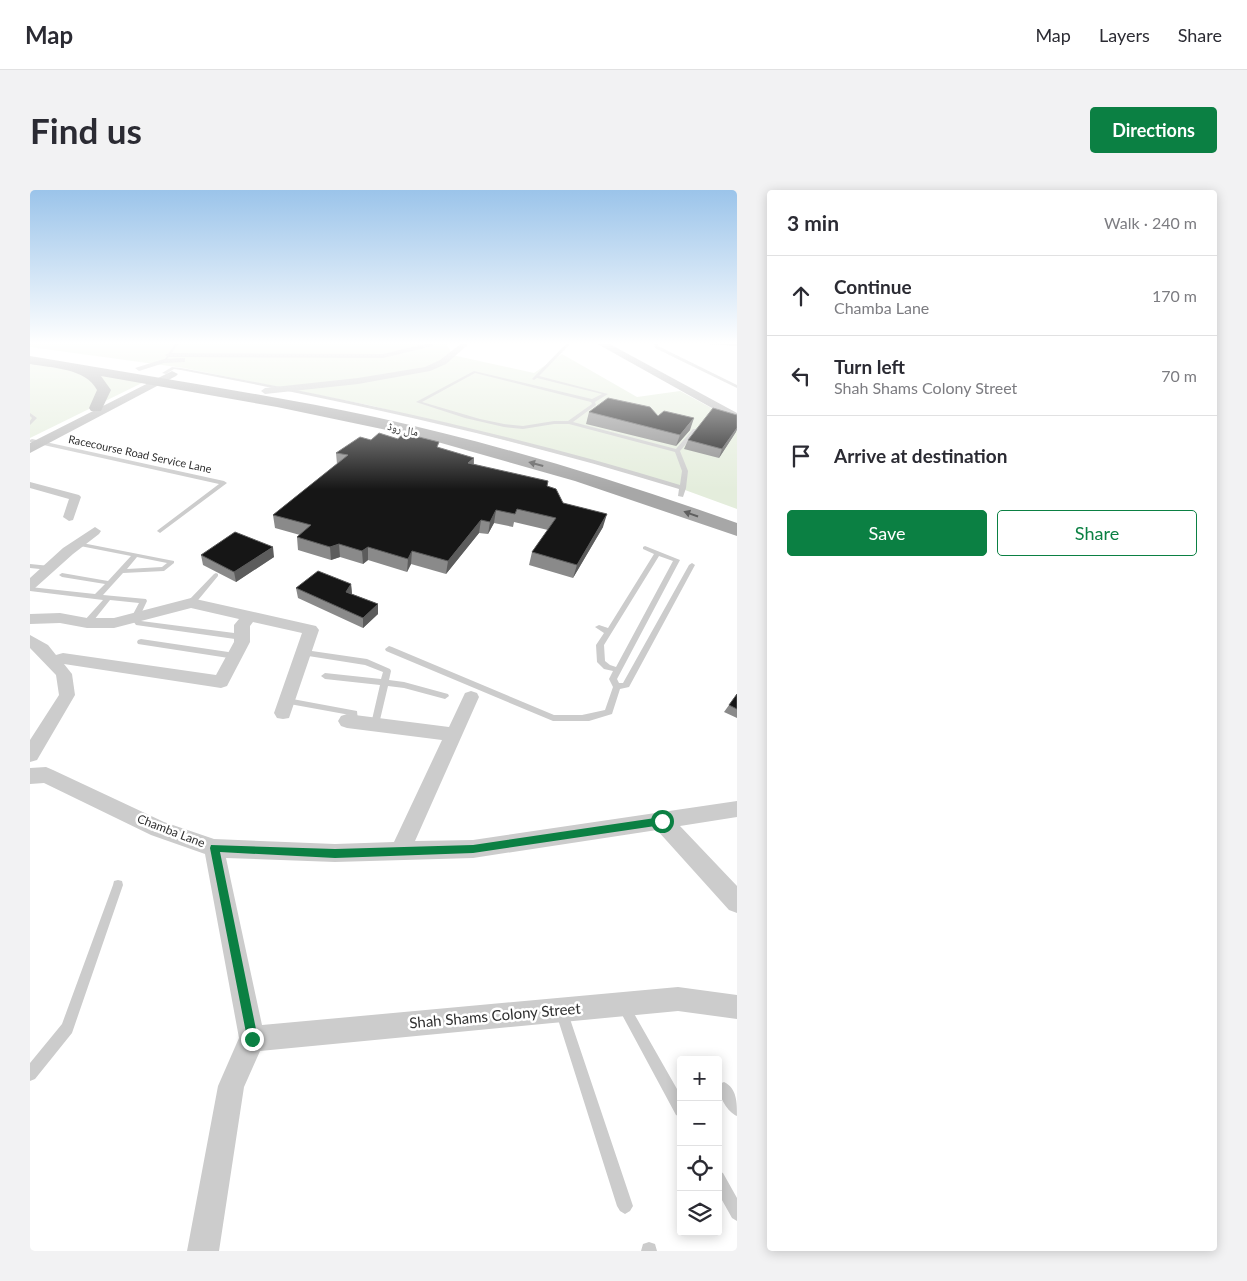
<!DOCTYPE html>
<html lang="en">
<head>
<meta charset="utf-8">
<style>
  :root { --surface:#fff; --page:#f2f2f3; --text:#2b2b33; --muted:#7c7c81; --line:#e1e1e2; --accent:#0b8043 }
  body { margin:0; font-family:Lato,"Noto Naskh Arabic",sans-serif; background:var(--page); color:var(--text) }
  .controls { position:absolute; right:15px; bottom:15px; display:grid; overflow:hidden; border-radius:5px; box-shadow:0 2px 12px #0003 }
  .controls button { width:45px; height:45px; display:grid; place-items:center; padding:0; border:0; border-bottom:1px solid var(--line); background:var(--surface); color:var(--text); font:25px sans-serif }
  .stop { position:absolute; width:15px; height:15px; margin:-11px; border:4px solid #0b8043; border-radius:50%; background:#fff }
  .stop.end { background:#0b8043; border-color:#fff; box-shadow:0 1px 5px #0008 }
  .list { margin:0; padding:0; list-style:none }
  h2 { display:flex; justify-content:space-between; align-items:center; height:65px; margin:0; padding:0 20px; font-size:21px }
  h2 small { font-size:16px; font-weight:400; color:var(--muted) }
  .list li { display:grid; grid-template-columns:32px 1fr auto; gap:15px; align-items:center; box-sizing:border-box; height:80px; padding:0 20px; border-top:1px solid var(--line) }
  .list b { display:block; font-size:19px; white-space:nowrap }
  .list p { margin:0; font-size:16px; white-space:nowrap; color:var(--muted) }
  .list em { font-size:16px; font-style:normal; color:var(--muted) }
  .actions { display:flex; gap:10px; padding:15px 20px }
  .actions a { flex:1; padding:11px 0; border:1px solid var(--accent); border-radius:5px; text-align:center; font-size:18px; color:var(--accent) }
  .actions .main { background:var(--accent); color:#fff }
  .icon { flex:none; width:28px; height:28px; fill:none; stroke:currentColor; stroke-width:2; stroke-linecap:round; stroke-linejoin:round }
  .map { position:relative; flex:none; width:707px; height:1061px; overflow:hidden; border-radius:5px }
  header { display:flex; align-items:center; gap:30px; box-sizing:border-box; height:70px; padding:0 25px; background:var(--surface); border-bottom:1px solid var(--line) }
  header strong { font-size:24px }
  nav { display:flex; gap:28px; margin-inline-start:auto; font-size:18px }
  .intro { display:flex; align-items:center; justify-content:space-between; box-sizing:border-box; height:120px; padding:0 30px }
  h1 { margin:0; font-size:35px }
  .button { padding:12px 22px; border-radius:5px; background:var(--accent); color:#fff; font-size:18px; font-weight:700 }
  main { display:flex; gap:30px; padding:0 30px }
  aside { flex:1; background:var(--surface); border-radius:5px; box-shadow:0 2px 12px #0003 }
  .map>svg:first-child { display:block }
  .green { fill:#e4eddc }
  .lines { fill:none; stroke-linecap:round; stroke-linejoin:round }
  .path { stroke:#ccc; stroke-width:1; stroke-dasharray:1 1; stroke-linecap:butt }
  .service { fill:#ccc; fill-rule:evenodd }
  .minor { fill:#ccc; fill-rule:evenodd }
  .secondary { fill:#b9b9b9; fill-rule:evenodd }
  .primary { fill:#a7a7a7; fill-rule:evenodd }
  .wall { fill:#8a8a8a }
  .shaded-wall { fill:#5c5c5c }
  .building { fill:#161616; stroke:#5c5c5c }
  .oneway { fill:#5f5f5f }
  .route { fill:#0b8043 }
  .labels { text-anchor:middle; stroke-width:5; stroke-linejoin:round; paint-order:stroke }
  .far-street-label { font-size:11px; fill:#2f2f2f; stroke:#fff }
  .street-label { font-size:12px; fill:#2f2f2f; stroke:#fff }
  .near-street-label { font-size:15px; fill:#2f2f2f; stroke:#fff }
</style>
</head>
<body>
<header>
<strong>Map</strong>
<nav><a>Map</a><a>Layers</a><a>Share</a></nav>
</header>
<div class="intro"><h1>Find us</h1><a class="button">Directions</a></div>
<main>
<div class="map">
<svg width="707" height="1061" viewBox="0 0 707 1061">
  <rect width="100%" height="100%" fill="#fff"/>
  <path class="green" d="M0,152H416L422,165L504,183L532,164L607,207L650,201L707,232V319L655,300L561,272L343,216L154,178L0,157Z
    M0,171L116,191L0,248Z"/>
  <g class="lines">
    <path class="path" d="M61,152H129"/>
    <path class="service" d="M146,152H150L135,172H133Z
      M538,152H542L509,186L578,204L565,212L566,215L543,232L646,259L663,239H667V241L650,261L658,281L656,298L653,307L648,306L649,299C485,248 320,212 151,180L144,179L136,184L132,183L142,177L151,178C319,209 486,245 650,295L652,281L645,262L539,234H524L493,239L474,237L435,228L386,212L444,181L562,209L572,204L507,188L504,190L502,189ZM445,183L561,212L562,214L538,231H524L493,236L474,234L450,229L392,212Z
      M624,152H628V156L707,195V198L625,158Z
      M658,152L707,154V156L660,153Z
      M0,223L7,228L0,235V231L2,228L0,226Z
      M2,249L194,291L197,293L130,343L127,341L128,340L189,294L0,252V250Z
      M47,352L144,371V373L134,381L93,383L73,405L116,409L117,411L109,428L111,431L212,444L216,447L212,450L106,435L101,428L109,413L80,410L60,435H54L53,433L54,431L73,410L0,401V397L65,404L75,394L32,387L29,385L32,383L78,391L101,366L45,355L44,354ZM107,367L137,373L132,377L97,379Z
      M615,356L650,370L587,489L589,493H593L659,375L662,373L665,375L599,497L590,499L582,524L559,531H523L356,461L355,459L359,456L362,457L524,525H552L575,520L583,497L579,489L583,481L574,479L567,472L566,455L574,443L565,437L569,435L578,438L624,364L613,359V357ZM629,366L643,371L586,477L580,475L575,471L574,455Z
      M0,374L20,376L23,378L20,380L0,378Z
      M186,383L188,384V386L164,415H158V411L184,384Z
      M111,449L205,463L209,466L205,469L108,454L107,452L108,450Z
      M275,460L337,469L360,479L361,481L359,490L374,492L418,504L419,506L415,509L374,498L358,496L349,534L348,536H342L341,534L350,495L295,489L291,486L295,483L351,489L353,482L335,475L272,465L271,463L272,461Z
      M257,508L327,521L328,531L324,534L320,531V525L254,513L253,511L254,509Z
      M88,690L92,691L93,695L42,843L5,889L0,891V873L32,834L83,695L84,691Z
      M594,811L598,813L651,906V927L646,925L590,821L588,817L590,813Z
      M531,814L535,816L537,820L603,1016L600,1021L595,1024L590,1021L587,1016L525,820L527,816Z
      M694,892C707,898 707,913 707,926C697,922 687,904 689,894Z
      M688,981L693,983L707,1008V1031L702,1028L688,1003Z
      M619,1052L625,1054L627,1061H611L613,1054Z"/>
    <path class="minor" d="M395,152H403V156L353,168L139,167L135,165L139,163L353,164L395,154Z
      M433,152H441L416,174L400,181L328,194L235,204L231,201L235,198L328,188L395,177L410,170Z
      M152,168H155V172L134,173L109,181L105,178L134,169Z
      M0,292L49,305L51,307L43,330L39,331L33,327L39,309L0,298Z
      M65,337L71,341L69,344L43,364L5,398L0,399V388L33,358Z
      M161,408L286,436L289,440L259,528L253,529L247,528L244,523L272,443L223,432L220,436V452L197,496L191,498L34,474L42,484L45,505L7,570L0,572V550L29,505L26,485L0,458V445L18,455L26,465L33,463L186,485L204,452V435L209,429L161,418L84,438H57L30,433L0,434V424L30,423L57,428H84Z
      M441,501L447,503L449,507L385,651L443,650L707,611V627L650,636L707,696V723L699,720L627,640L443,668L305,672L196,668L232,835L648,797L707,805V829L648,821L230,861L214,897L189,1061H157L188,896L209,848L175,664L121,645L14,593L0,594V578L16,577L23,580L134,632L184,649L305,654L364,652L412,550L317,538L311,536L308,531L311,526L317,524L419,537L435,503Z"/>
    <path class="secondary" d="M564,152H576L707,223V232Z
      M700,152H707V155L701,154Z
      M142,181L148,184L146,186L0,263V253Z"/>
    <path class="primary" d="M0,166C115,186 231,203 345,227C468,254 589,291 707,333V346L545,291L390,247L247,217L71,186L81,200L71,221H61L59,218L67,200C56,178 21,178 0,174Z"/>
  </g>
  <path class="wall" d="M559,222L628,226L660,240L646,256L556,234Z
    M707,225V240L689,268L654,259L658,250Z
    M341,250L409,258L444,268V274L517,296L533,313L573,337L543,388L499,375L502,362L518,340L484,332L483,337L464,333L458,344L449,343L416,384L381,374L377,382L338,370L333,374L310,367L301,370L268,360L267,347L270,345L245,338L243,325L307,274L306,263Z
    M171,365L244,367L206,392L173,375Z
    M321,394L322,404L348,414V424L333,438L268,408L266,398Z
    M707,504V528L694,522Z"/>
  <path class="shaded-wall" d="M664,228L660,240L646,256L650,245Z
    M707,238L706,242L689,268L692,259Z
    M444,268L443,280L438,273Z
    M466,320L464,333L458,344L460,332Z
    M577,324L573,337L543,388L547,375Z
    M451,330L449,343L416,384L418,371Z
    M309,354L310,367L301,370L300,357Z
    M243,357L244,367L206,392L204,382Z
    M338,357V370L333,374L332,361Z
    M382,361L381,374L377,382L378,369Z
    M321,394L322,404L316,402Z
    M348,414V424L333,438V428Z"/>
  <path class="building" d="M578,208L620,217L628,226L634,221L664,228L650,245L559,222Z
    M683,218L707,225V238L692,259L658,250Z
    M349,243L368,249L373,243L409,252L407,257L444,268L438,273L518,291L517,296L526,299L533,313L577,324L547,375L502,362L526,328L487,319L485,324L466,320L460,332L451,330L418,371L382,361L378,369L338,357L332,361L309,354L300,357L267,347L281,335L243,325L318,265L306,263L330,247L341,250Z
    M205,342L243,357L204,382L171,365Z
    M288,381L321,394L316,402L348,414L333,428L266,398Z
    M707,504V519L699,515Z"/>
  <defs><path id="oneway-solid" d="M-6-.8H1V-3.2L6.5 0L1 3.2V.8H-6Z" transform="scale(1.25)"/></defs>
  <g class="oneway">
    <use href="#oneway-solid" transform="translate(506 274) rotate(-165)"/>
    <use href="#oneway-solid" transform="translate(661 324) rotate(-161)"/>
  </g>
  <linearGradient id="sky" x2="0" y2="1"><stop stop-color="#9bc4ea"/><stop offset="0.51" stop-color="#fff"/><stop offset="1" stop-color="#fff" stop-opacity="0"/></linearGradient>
  <rect width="707" height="300" fill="url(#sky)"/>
  <path class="route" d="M632,627L636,631L632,635L443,663L305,668L190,662L228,849L227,853L222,855L218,853L180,658L181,655L305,659L443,655Z"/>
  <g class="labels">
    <g class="far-street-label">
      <text transform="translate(373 239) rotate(12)" y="4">مال روڈ</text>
      <text transform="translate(110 264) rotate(12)" y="4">Racecourse Road Service Lane</text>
    </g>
    <g class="street-label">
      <text transform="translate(141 641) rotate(21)" y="4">Chamba Lane</text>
    </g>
    <g class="near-street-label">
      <text transform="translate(465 826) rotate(-5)" y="5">Shah Shams Colony Street</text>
    </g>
  </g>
</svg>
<div class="controls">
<button>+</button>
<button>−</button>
<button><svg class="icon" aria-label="locate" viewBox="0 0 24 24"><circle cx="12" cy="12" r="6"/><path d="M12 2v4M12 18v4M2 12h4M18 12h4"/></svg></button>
<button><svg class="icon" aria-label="layers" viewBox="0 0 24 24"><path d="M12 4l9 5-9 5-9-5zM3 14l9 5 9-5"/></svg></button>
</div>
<div class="stop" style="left:632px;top:631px"></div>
<div class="stop end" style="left:222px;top:849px"></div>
</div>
<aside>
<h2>3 min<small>Walk · 240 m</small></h2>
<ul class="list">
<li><svg class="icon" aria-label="ahead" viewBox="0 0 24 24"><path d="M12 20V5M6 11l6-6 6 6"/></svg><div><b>Continue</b><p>Chamba Lane</p></div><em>170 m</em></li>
<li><svg class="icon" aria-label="left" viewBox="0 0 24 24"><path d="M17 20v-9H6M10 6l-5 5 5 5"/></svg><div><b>Turn left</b><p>Shah Shams Colony Street</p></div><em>70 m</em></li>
<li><svg class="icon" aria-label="arrive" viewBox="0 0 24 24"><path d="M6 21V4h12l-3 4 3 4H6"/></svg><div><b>Arrive at destination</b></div></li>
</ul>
<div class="actions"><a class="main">Save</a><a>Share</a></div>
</aside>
</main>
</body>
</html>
